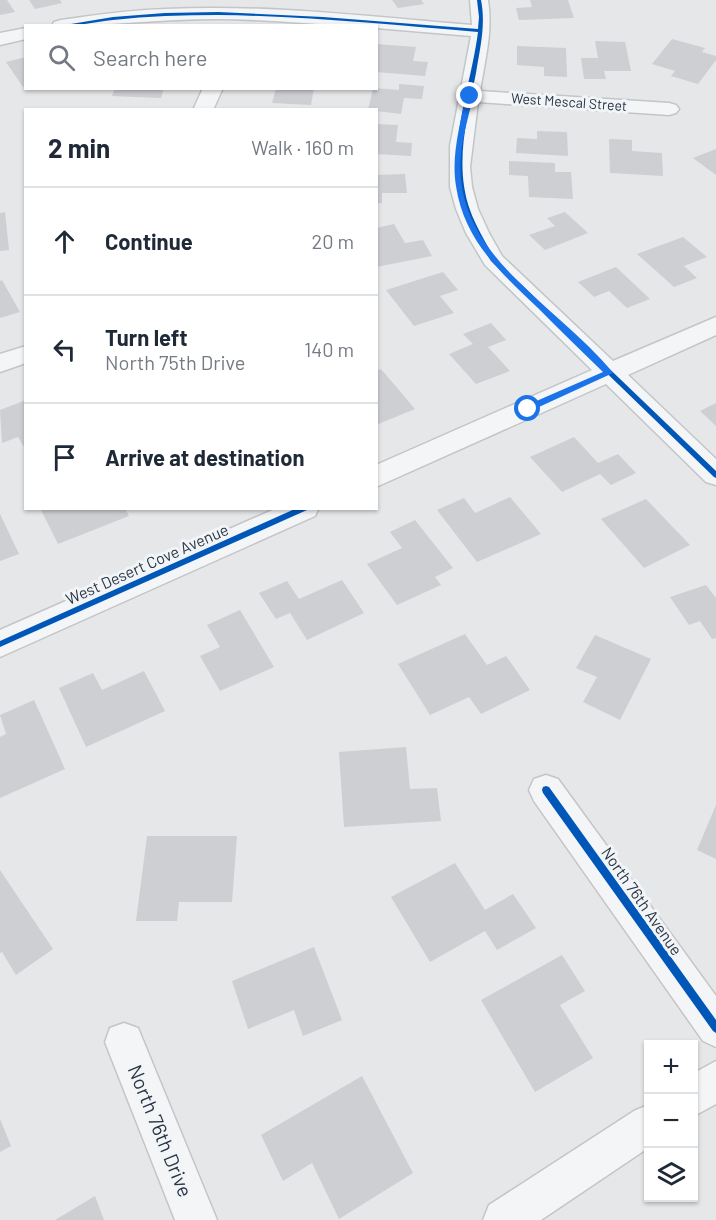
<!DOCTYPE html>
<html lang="en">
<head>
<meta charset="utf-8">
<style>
  :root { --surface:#fff; --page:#f6f6f7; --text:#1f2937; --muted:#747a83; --line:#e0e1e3 }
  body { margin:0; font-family:Barlow,sans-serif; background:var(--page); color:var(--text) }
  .controls { position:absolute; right:18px; bottom:18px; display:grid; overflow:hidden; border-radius:0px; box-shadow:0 2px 4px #0004 }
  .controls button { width:54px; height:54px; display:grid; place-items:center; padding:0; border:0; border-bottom:2px solid var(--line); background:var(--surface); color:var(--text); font:30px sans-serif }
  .stop { position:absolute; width:18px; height:18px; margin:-14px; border:4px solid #1a73e8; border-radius:50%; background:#fff }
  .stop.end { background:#1a73e8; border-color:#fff; box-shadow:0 2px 6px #0008 }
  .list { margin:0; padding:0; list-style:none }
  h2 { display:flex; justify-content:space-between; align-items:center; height:78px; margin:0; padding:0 24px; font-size:26px }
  h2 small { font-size:20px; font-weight:400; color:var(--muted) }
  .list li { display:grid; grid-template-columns:39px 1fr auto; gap:18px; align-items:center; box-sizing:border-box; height:108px; padding:0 24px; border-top:2px solid var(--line) }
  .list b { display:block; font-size:22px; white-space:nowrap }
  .list p { margin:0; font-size:20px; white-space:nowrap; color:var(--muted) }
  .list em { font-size:20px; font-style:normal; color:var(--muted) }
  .icon { flex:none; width:33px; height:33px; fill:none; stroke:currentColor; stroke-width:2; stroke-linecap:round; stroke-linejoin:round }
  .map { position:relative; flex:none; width:716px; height:1220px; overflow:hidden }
  .search { position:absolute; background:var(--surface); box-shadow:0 2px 4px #0004; left:24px; top:24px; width:354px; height:66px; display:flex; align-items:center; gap:15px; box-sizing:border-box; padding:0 21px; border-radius:0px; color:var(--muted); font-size:22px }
  .panel { position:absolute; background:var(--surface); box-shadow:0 2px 4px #0004; left:24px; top:108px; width:354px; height:402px; border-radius:0px }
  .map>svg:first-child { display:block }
  .building { fill:#cdcfd2 }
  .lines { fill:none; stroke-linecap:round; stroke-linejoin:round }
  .street-casing { stroke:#c3c5c7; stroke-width:3 }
  .street { fill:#f4f5f6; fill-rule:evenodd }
  .cycleway-casing { stroke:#f2f5f8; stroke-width:3 }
  .cycleway { fill:#0057b8; fill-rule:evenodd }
  .route { fill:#1a73e8 }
  .labels { text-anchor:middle; stroke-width:6; stroke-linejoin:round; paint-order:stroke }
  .far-street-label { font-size:14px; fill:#2a3444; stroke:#f2f5f8 }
  .street-label { font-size:16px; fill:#2a3444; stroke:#f2f5f8 }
  .near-street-label { font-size:20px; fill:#2a3444; stroke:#f2f5f8 }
</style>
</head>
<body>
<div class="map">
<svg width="716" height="1220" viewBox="0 0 716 1220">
  <rect width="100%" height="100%" fill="#e5e7e9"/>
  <path class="building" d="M0,0H7L15,12L0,15Z
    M29,0H60L62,3L35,9Z
    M392,0H421L424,4L398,8Z
    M530,0H568L574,18L519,20L516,8L532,7Z
    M672,39L705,48L702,52L716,56V60L698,84L671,76L675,71L652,64Z
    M595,41L625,42L631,71H604L606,79H584L581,58H598Z
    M376,44L416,47L413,61L428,62L425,76L376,72Z
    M517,46L566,48L567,77L544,76V67L517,65Z
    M26,57V86L23,87L6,62Z
    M399,84L424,86L422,99L404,98L401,114L368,110L373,88L399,90Z
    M115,88H164L161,98L112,96Z
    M276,88H314L311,105L272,103Z
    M376,124L398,125L396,142L412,143L411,156L376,154Z
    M537,131L567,132L568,156L516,153L517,138L537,139Z
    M609,139L632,140V151L662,153L663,176L610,173Z
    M716,149V175L693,158Z
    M509,161L555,163V172H571L573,199L529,197L528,176L509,175Z
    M405,174L407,193H382V203H376V175Z
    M5,212L9,250L0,251V213Z
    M565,212L588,233L545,250L529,235L555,226L547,218Z
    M394,224L405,243L423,240L432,256L376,267V228Z
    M683,237L707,257L684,266L697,278L674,287L637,254Z
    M616,267L650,299L627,308L609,291L594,297L578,282Z
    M443,272L458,290L440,296L454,313L414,326L386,290Z
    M2,280L20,312L0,318V281Z
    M491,323L506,340L488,347L510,371L476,384L449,354L473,344L463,334Z
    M381,369L415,409L376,425V371Z
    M26,400V446L24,447L18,437L2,443L0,410Z
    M716,403V426L700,411Z
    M574,437L598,463L618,454L636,473L611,485L600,474L562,492L530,457Z
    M510,497L541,534L477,562L437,510L464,498L475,513Z
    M646,499L690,545L644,568L601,519Z
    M40,508H125L129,516L58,544Z
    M0,514L19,554L0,561Z
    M415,520L453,568L435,577L441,585L397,605L367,564L402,548L390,532Z
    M342,580L364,613L307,640L290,613L276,619L259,593L287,581L299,599Z
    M706,585L716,598V638L712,639L700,621L689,625L670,597Z
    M240,610L274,667L220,691L200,656L220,647L207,625Z
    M465,634L487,665L506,656L530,690L481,714L469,697L430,715L398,664Z
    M595,635L651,659L620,720L583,702L597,677L576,668Z
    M144,671L165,711L86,747L59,688L93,673L102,690Z
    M34,700L65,769L0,798V737L6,734L0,715Z
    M406,747L410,789L437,788L441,821L344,827L339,752Z
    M716,805V859L697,850Z
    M147,836H237L232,902H179L177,921H136Z
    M455,863L485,910L513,894L536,928L497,950L485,931L430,962L391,897Z
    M0,870L53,949L16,975L2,952L0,953Z
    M314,947L342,1020L303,1036L294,1010L248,1029L232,981Z
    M562,955L585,991L560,1005L593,1058L535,1092L481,1000Z
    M362,1076L413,1173L339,1219L312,1163L283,1181L261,1135Z
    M0,1119L11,1146L0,1152Z
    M95,1196L104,1220H55Z"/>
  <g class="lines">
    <g class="street-casing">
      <path id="street" d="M470,0H488C493,31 485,60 480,91L669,103L676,105L679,109L676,113L669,115L478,102L470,167L472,187L478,209L489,233L502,256L613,361L716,317V335L628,375L716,459V485L706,482L606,384L376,487V465L592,370L485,265L466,233L456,209L450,187V146L471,36L376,28V26C323,26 270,19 217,19C161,19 107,26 52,26L54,22L61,20C96,15 130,10 166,9C268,4 370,17 472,25Z
        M26,28V39L0,45V33Z
        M203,88H223L213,110H193Z
        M26,346V363L0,372V354Z
        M277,508H319L315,516L0,657V630Z
        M546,775L558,779L716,996V1047L703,1041L534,801L529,790L534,779Z
        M124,1023L138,1028L217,1220H175L105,1042L110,1028Z
        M716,1061V1104L694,1116V1073Z
        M648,1105V1148L541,1220H483L489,1205L634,1111Z"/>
    </g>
    <use href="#street" class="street"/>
    <g class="cycleway-casing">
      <path id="cycleway" d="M477,0H481C486,25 480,48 476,73C467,118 454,165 470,210C476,227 486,243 495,259L716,471V478L714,477L491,261C477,239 464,215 459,189C449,142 472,80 478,32C392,25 305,16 218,15C183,15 148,16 113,20C95,22 78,26 59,26L113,17L165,13L218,12L323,17L478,29L479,17Z
        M297,508H308L307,510L0,647V641Z
        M546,786L549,787L716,1020V1033L713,1031L543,793L542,790L543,787Z"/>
    </g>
    <use href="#cycleway" class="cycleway"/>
  </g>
  <path class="route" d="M470,94L473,96C469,115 463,135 461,154C451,256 559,305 613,373L528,412L525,411V406L603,372C581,351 559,329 538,308C500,272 464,240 456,186C451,156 460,125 466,96Z"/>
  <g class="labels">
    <g class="far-street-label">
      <text transform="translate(569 102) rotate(4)" y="5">West Mescal Street</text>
    </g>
    <g class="street-label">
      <text transform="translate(147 564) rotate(-24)" y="6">West Desert Cove Avenue</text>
      <text transform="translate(642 901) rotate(55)" y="6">North 76th Avenue</text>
    </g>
    <g class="near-street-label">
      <text transform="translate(160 1131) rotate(68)" y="7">North 76th Drive</text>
    </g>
  </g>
</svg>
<div class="controls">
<button>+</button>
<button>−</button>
<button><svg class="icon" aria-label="layers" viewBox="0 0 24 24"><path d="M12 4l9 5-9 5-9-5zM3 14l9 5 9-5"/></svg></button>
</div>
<div class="stop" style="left:528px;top:409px"></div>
<div class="stop end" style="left:470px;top:96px"></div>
<div class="search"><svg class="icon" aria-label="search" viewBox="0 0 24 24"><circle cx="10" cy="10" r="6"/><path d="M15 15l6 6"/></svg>Search here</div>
<section class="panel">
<h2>2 min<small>Walk · 160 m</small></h2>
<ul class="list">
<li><svg class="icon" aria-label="ahead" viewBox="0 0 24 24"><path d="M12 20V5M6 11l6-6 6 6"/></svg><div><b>Continue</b></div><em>20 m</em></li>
<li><svg class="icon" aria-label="left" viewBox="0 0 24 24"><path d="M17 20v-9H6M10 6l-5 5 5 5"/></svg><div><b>Turn left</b><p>North 75th Drive</p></div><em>140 m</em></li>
<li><svg class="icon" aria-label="arrive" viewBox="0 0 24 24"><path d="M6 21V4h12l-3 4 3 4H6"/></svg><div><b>Arrive at destination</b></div></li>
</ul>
</section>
</div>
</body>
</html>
